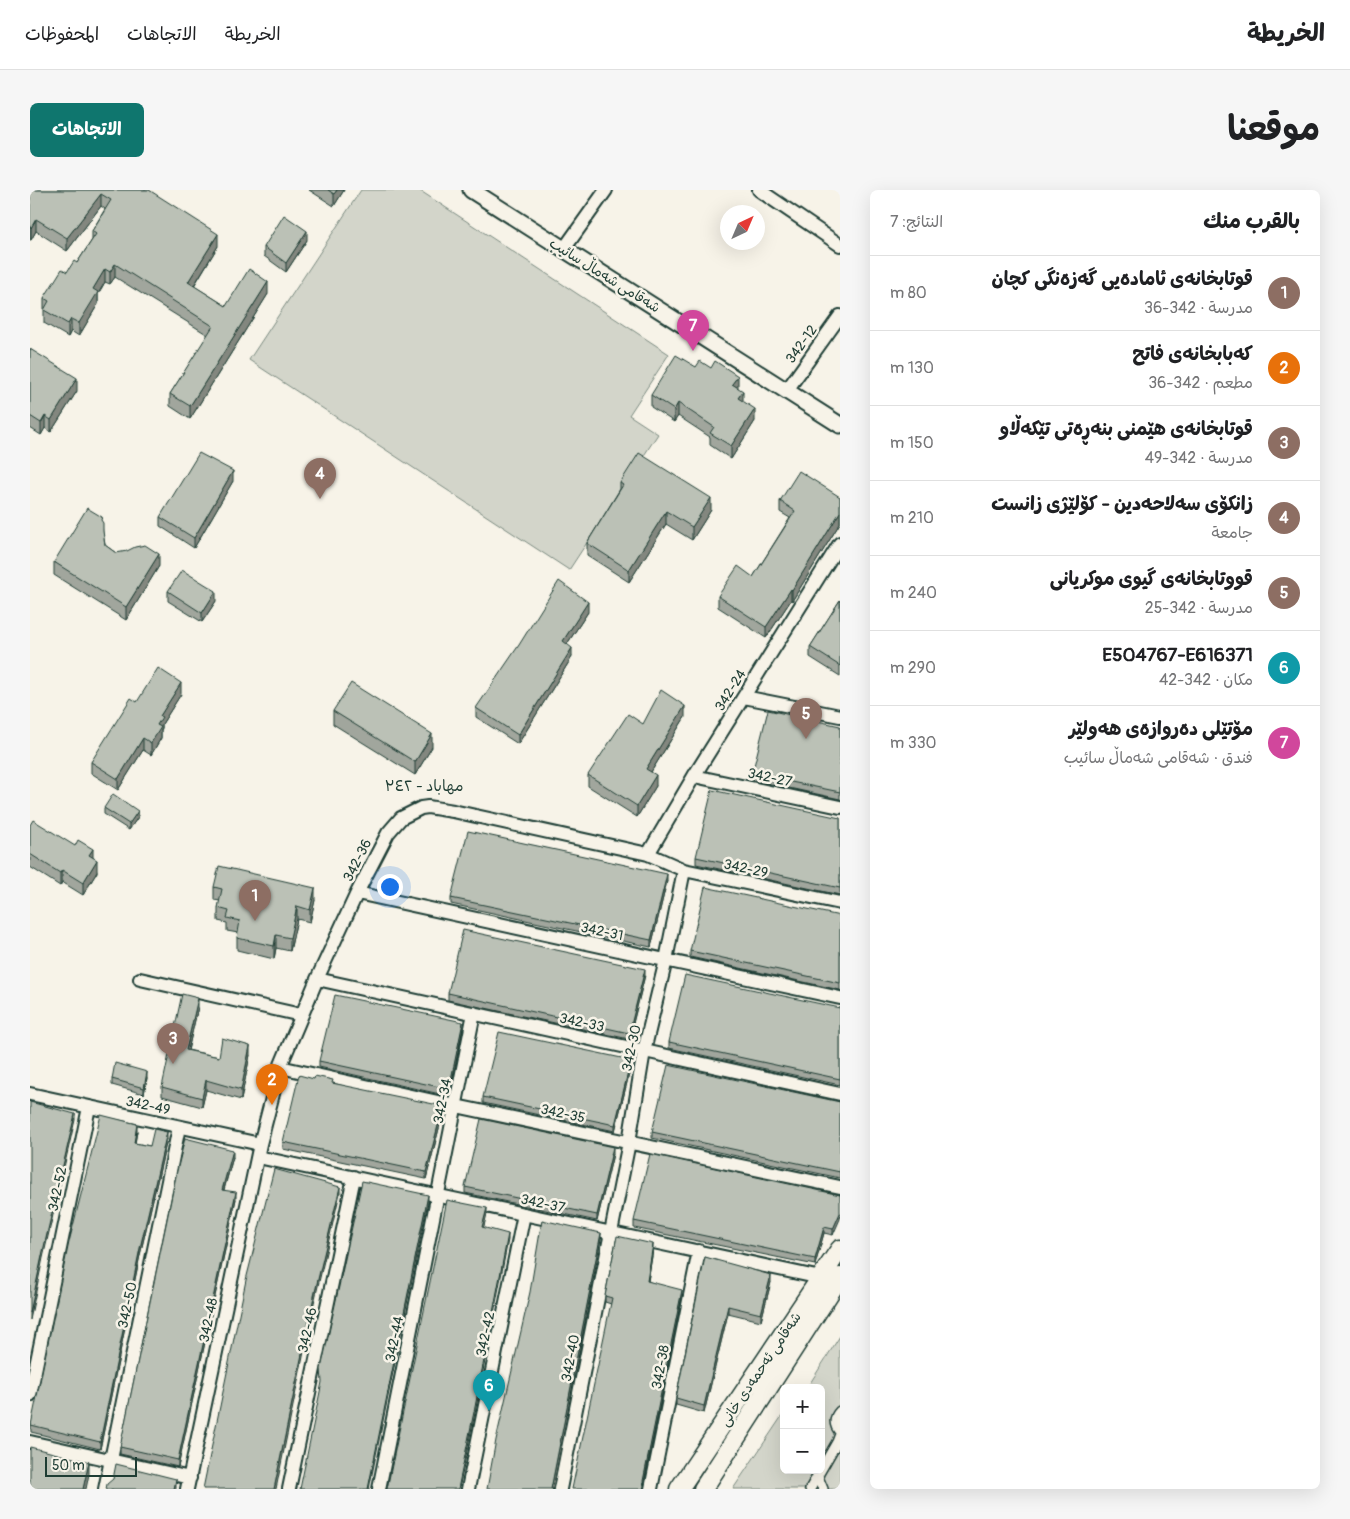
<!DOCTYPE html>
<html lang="ar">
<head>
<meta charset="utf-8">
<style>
  :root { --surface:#fff; --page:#f6f6f6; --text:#202124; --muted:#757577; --line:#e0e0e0; --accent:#0f766e }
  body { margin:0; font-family:Pangolin,"Playpen Sans Arabic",sans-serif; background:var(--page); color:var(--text); direction:rtl }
  .controls { position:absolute; right:15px; bottom:15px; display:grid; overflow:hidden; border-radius:8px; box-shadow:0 5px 20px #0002 }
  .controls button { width:45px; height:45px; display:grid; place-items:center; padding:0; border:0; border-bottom:1px solid var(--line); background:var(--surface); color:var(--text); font:25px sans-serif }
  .compass { position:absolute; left:690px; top:15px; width:45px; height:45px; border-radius:50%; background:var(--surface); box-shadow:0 5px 20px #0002; rotate:44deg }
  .scale { position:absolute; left:15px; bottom:12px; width:92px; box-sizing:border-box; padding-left:5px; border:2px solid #1f3d34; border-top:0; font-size:14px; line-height:18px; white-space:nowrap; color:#1f3d34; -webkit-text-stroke:4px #f7f3e8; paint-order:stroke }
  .you { position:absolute; left:359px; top:696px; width:18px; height:18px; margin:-12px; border:4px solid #fff; border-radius:50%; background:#1a73e8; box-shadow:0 0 0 8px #1a73e833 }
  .badge { display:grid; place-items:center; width:32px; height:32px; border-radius:50%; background:var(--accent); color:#fff; font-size:16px; font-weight:700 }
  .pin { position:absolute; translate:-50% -41px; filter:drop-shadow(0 1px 2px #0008) }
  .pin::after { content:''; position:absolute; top:26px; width:18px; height:15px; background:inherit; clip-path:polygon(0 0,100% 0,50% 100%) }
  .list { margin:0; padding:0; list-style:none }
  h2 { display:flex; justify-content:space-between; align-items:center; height:65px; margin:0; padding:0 20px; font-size:21px }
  h2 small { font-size:16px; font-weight:400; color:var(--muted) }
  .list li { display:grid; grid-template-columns:32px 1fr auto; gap:15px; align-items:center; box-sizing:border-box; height:75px; padding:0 20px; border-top:1px solid var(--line) }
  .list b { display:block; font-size:19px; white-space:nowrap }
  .list p { margin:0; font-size:16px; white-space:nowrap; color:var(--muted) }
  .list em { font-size:16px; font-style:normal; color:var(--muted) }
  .map { position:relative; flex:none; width:810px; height:1299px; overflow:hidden; direction:ltr; border-radius:8px }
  header { display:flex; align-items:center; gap:30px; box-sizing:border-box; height:70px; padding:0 25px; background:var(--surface); border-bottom:1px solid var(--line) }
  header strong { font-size:24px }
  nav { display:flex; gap:28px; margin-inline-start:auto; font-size:18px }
  .intro { display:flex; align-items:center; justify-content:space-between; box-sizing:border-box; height:120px; padding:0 30px }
  h1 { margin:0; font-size:35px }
  .button { padding:12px 22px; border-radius:8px; background:var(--accent); color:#fff; font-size:18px; font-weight:700 }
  main { display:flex; gap:30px; padding:0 30px }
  aside { flex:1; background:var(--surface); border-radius:8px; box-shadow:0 5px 20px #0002 }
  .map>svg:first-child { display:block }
  .green { fill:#d3d5ca; stroke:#79897f }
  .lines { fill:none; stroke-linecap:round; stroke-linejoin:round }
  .pedestrian-casing { stroke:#1f3d34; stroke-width:12 }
  .minor-casing { stroke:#1f3d34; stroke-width:16 }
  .tertiary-casing { stroke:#1f3d34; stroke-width:19 }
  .secondary-casing { stroke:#1f3d34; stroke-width:21 }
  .pedestrian { stroke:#f7f3e8; stroke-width:9 }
  .minor { stroke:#f7f3e8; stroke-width:12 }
  .tertiary { stroke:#f7f3e8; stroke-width:15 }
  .secondary { stroke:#f7f3e8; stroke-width:18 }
  .wall { fill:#a1a69d; stroke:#1f3d34 }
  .shaded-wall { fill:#83877f; stroke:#1f3d34 }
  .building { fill:#bbc1b6; stroke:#1f3d34 }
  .labels { text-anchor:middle; stroke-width:5; stroke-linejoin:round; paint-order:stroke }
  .street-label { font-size:14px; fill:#1f3d34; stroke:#f7f3e8 }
  .neighbourhood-label { font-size:15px; fill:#1f3d34; stroke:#f7f3e8 }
</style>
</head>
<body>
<header>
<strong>الخريطة</strong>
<nav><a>الخريطة</a><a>الاتجاهات</a><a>المحفوظات</a></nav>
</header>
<div class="intro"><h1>موقعنا</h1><a class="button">الاتجاهات</a></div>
<main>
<aside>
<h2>بالقرب منك<small>النتائج: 7</small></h2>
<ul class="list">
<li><span class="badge" style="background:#8d6e63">1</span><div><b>قوتابخانەی ئامادەیی گەزەنگی کچان</b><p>مدرسة · 342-36</p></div><em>80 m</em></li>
<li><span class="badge" style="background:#e8710a">2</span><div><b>كەبابخانەی فاتح</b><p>مطعم · 342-36</p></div><em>130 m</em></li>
<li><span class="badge" style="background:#8d6e63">3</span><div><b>قوتابخانەی هێمنی بنەڕەتی تێکەڵاو</b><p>مدرسة · 342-49</p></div><em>150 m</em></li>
<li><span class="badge" style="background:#8d6e63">4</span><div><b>زانکۆی سەلاحەدین - کۆلێژی زانست</b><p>جامعة</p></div><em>210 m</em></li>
<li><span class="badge" style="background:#8d6e63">5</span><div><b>قووتابخانەی گيوی موكريانی</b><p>مدرسة · 342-25</p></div><em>240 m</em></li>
<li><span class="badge" style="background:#0f9aa8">6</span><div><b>E504767-E616371</b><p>مكان · 342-42</p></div><em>290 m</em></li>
<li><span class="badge" style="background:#d1479c">7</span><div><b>مۆتێلی دەروازەی هەولێر</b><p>فندق · شەقامی شەماڵ سائیب</p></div><em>330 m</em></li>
</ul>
</aside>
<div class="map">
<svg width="810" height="1299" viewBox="0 0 810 1299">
  <rect width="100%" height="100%" fill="#f7f3e8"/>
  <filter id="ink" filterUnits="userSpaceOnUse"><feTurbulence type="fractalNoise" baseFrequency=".02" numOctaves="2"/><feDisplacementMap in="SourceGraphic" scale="10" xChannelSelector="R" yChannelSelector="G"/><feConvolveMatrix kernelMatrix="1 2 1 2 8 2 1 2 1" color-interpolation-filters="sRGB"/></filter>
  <g filter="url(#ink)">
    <path class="green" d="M331,0H389L639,164L599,225L628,244L539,380L219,170Z
      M810,1146V1299H703L752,1226L754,1227V1280H791V1198H777Z"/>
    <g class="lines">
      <g class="pedestrian-casing">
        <path id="pedestrian" d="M810,1221C804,1227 803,1235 810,1242
          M785,1280L793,1299
          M780,1299L807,1252L810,1244"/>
      </g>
      <g class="minor-casing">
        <path id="minor" d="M729,0L810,55
          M534,59L576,0
          M757,200L810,126
          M714,507L810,526
          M664,586L810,617
          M618,664L664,586L810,353
          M327,703L810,808
          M110,789L271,825
          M287,789L810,904
          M250,877L426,916L810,997
          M0,904L230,954
          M228,967L791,1088
          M0,1205L59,917
          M0,1252L160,1288
          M75,1299L149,937
          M157,1299L230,954L250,877L287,789L327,703L358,643L371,628L391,618L398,617L423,621L618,664L654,680L810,713
          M259,1299L324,987
          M349,1299L444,823
          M438,1299L494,1024
          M530,1299L599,952L614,861L636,770L654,680
          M621,1299L669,1061"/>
      </g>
      <g class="tertiary-casing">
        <path id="tertiary" d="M441,0L810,235"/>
      </g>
      <g class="secondary-casing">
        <path id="secondary" d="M649,1299L810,1059
          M673,1299L810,1087"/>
      </g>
      <use href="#pedestrian" class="pedestrian"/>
      <use href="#minor" class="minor"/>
      <use href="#tertiary" class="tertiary"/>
      <use href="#secondary" class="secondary"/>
    </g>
    <path class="wall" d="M0,0H119L188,56L164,96L196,116L238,104L160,229L140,216V204L178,145L85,87L80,94L75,92L68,104V114L49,146L41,141L38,147L14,133V108L37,82L47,73L62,50V41L75,19L71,16L37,61L6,41L1,50H0Z
      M279,0H314L304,16Z
      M277,50L256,82L234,66V57Z
      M0,159L47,201L21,242L15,238L11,245L0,238Z
      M666,177L708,198L713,211L725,231L701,269L680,255V247L648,226L644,232L621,217V205Z
      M203,291L164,358L130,336V327Z
      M590,293L681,320L662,350L636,334L599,392L557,365V353L590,299Z
      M810,307V333L762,411L761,410L736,448L688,417V406L723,387L760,328L750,322V311Z
      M72,332L73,344L75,355L86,363L129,376L96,430L24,385V372Z
      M138,401L186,411L172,432L138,411Z
      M810,410V486L780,467V457Z
      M558,422L537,454L542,467L488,554L446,527V518Z
      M151,504L132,534V538L131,540V548L121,565L113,560L88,600L61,583V572L107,512Z
      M303,521L402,557L385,585L303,534Z
      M655,527L621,582L626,596L607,627L558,596V585L613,534Z
      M810,536V609L722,590V584Z
      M74,618L108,627L99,640L74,624Z
      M810,628V705L666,674V667Z
      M0,635L63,667L67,682L53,705L32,692L30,696L0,677Z
      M637,691L621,757L421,714V708Z
      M184,697L285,710L280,732L267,729L260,761L246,758L244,769L207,760V748L208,743L197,741V733L188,731V718L190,711L184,710Z
      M810,726V800L660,767V761Z
      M615,785L599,849L418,810V803Z
      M168,817L158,860L189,867L220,865L211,910L176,900L172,917L132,906V897Z
      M810,818V895L639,858V852Z
      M433,838L419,906L289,877V871Z
      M601,876L585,941L453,913V907Z
      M117,888L114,904L82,895V889Z
      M303,893L413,923L396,989L253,959V952Z
      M810,912V988L622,948V942Z
      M107,941L105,953L120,956L137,949L110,1065L70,1259L1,1242V1235Z
      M583,964L567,1031L435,1003V997Z
      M203,967L194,1000L206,1009L148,1277L90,1264V1257Z
      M810,1005L803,1045L794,1043L785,1075L604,1038V1031Z
      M623,1060L618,1091L652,1106L614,1294V1299L581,1114L575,1112V1106Z
      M675,1067L741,1092L731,1131L698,1123L674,1223L646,1215V1208Z"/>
    <path class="shaded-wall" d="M307,0H314L304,16V4Z
      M71,4V16L37,61V48Z
      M6,29V41L1,50V38Z
      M277,41V50L256,82V73Z
      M188,44V56L158,105V92Z
      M85,74V87L80,94V82Z
      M75,79V92L68,104V114L49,146V133L63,99Z
      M238,92V104L160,229V216Z
      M41,129V141L38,147V134Z
      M708,186V198L702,194Z
      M47,188V201L21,242V230Z
      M713,201V214L708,208Z
      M648,213V226L644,232V220Z
      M725,219V231L701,269V256Z
      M15,226V238L11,245V233Z
      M203,281V291L164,358V348Z
      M681,308V320L662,350V337Z
      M636,321V334L599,392V380Z
      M810,322V333L762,411V400Z
      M129,364V376L96,430V417Z
      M761,399V410L736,448V437Z
      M186,401V411L172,432V423Z
      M558,412V422L533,460V451Z
      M542,458V467L488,554V545Z
      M151,493V504L132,534V538L131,540V548L121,565V553L130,526Z
      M655,516V527L616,590V579Z
      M402,544V557L385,585V572Z
      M113,548V560L88,600V589Z
      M626,585V596L607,627V616Z
      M108,621V627L99,640V634Z
      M63,659V671L59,665Z
      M67,670V682L53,705V693Z
      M32,680V692L30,696V683Z
      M637,684V691L621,757V750Z
      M285,698V710L280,732V720Z
      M267,716V729L260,761V748Z
      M246,745V758L244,769V756Z
      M615,779V785L599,849V843Z
      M168,808V817L156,869V860Z
      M433,832V838L419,906V899Z
      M220,856V865L211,910V900Z
      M601,870V876L585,941V935Z
      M117,882V888L114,904V898Z
      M176,890V900L172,917V908Z
      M413,916V923L396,989V982Z
      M45,924V930L13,1068L0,1130V1123L13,1061Z
      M107,934V941L104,960V953Z
      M137,942V949L110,1065L70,1259V1252L110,1058Z
      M583,957V964L567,1031V1025Z
      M203,960V967L192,1006V1000Z
      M310,997V1003L284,1113L246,1299H244L284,1106Z
      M206,1002V1009L148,1277V1270Z
      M398,1005V1012L339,1299H338Z
      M457,1018V1024L452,1044V1037Z
      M810,1023V1029L803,1045V1039Z
      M794,1037V1043L785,1075V1069Z
      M571,1043V1049L523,1299H521Z
      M478,1044V1050L445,1223L429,1299H428Z
      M623,1054V1060L617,1097V1091Z
      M741,1085V1092L731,1131V1124Z
      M652,1100V1106L613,1297V1291Z
      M698,1116V1123L674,1223V1216Z
      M59,1272V1284L56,1299H53Z
      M146,1289V1299H144Z"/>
    <path class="building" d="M0,0H119L188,44L158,92L196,116L219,79L238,92L160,216L140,204L183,136L85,74L80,82L75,79L63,99L68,102L49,133L41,129L38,134L14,120L19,111L14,108L32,79L37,82L44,71L47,73L66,44L62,41L81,10L71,4L37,48L6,29L1,38L0,37Z
      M298,0H307L304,4Z
      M254,25L277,41L256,73L234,57Z
      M0,159L47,188L21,230L15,226L11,233L0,226Z
      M646,165L666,177L670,171L681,178L685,171L708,186L702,194L713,201L708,208L725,219L701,256L680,243L684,237L648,213L644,220L621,205Z
      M169,263L203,281L164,348L130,327Z
      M609,263L681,308L662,337L636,321L599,380L557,353L593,295L590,293Z
      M769,281L810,307V322L762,400L761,399L736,437L688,406L708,376L723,387L765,321L750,311Z
      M57,318L72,327L71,330L73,333V341L75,355L86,363L97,361L105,357L115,355L129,364L96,417L24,372Z
      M152,380L186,401L172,423L138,401Z
      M529,391L558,412L533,451L542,458L488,545L446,518L489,455Z
      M810,410V476L780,457Z
      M128,478L151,493L130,526L132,527L127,535L131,537L121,553L113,548L88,589L61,572L101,508L107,512Z
      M321,493L402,544L385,572L303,521Z
      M631,500L655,516L616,579L626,585L607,616L558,585L598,524L613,534Z
      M738,520L810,536V602L722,584Z
      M682,600L810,628V698L666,667Z
      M83,604L108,621L99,634L74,618Z
      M3,630L45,656L48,650L63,659L59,665L67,670L53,693L32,680L30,683L0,664V635Z
      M438,641L637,684L621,750L421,708Z
      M189,676L285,698L280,720L267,716L260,748L246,745L244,756L207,748L210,731L197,728L199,721L188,718L192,699L184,697Z
      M675,697L810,726V793L660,761Z
      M433,740L615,779L599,843L418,803Z
      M655,785L810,818V889L639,852Z
      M152,804L168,808L156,860L189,867L192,848L220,856L211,900L176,890L172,908L132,897Z
      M305,805L433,832L419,899L289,871Z
      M469,842L601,870L585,935L453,907Z
      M85,873L117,882L114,898L82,889Z
      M638,875L810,912V982L622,942Z
      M269,885L284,889L285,886L303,890L302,893L413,916L396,982L253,952Z
      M0,912L45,924L13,1061L0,1123Z
      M71,925L107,934L104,953L120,956L124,939L137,942L110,1058L70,1252L1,1235L39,1052Z
      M451,929L583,957L567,1025L435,997Z
      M155,948L203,960L192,1000L206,1002L148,1270L90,1257L147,981Z
      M620,964L810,1005V1023L803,1039L794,1037L785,1069L604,1031Z
      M244,979L310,997L284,1106L244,1299H173L216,1090Z
      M332,991L398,1005L338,1299H270L292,1192L291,1179Z
      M417,1010L457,1018L452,1037L478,1044L445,1217L428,1299H357Z
      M512,1030L571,1043L521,1299H457L466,1250L500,1102Z
      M587,1046L623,1054L617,1091L652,1100L613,1291L614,1296L613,1299H542L582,1108L575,1106Z
      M675,1067L741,1085L731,1124L698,1116L674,1216L646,1208Z
      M0,1257L59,1272L53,1299H0Z
      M86,1274L146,1289L144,1299H76L77,1294L83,1289Z"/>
  </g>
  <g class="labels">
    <g class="street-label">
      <text transform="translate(575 85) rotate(32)" y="5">شەقامی شەماڵ سائیب</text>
      <text transform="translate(771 154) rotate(-54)" y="5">342-12</text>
      <text transform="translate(700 500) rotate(-58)" y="5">342-24</text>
      <text transform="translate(740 587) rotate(12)" y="5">342-27</text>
      <text transform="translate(327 670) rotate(-63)" y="5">342-36</text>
      <text transform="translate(716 678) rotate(12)" y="5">342-29</text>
      <text transform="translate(572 741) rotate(12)" y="5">342-31</text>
      <text transform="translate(552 832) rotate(12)" y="5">342-33</text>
      <text transform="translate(601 858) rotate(-78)" y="5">342-30</text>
      <text transform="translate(412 911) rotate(-79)" y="5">342-34</text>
      <text transform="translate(118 915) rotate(12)" y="5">342-49</text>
      <text transform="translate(533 923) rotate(12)" y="5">342-35</text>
      <text transform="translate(27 999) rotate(-78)" y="5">342-52</text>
      <text transform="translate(513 1013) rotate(12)" y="5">342-37</text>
      <text transform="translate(97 1115) rotate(-78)" y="5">342-50</text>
      <text transform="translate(178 1130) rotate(-78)" y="5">342-48</text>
      <text transform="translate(277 1140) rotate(-78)" y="5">342-46</text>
      <text transform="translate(455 1144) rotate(-78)" y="5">342-42</text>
      <text transform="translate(364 1149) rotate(-79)" y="5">342-44</text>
      <text transform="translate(540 1168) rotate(-79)" y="5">342-40</text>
      <text transform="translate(630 1177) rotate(-79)" y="5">342-38</text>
      <text transform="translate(730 1179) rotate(-56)" y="5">شەقامی ئەحمەدی خانی</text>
    </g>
    <g class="neighbourhood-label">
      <text x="394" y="601">مهاباد - ٣٤٢</text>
    </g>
  </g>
</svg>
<div class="controls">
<button>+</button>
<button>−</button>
</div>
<svg class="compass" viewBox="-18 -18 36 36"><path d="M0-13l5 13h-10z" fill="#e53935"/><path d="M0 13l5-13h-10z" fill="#757577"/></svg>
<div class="scale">50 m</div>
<div class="you"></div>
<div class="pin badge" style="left:225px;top:731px;background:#8d6e63">1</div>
<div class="pin badge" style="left:242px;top:915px;background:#e8710a">2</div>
<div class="pin badge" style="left:143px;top:874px;background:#8d6e63">3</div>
<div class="pin badge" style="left:290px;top:309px;background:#8d6e63">4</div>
<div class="pin badge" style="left:776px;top:549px;background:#8d6e63">5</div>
<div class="pin badge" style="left:459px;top:1221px;background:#0f9aa8">6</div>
<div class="pin badge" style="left:663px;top:161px;background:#d1479c">7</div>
</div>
</main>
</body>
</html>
